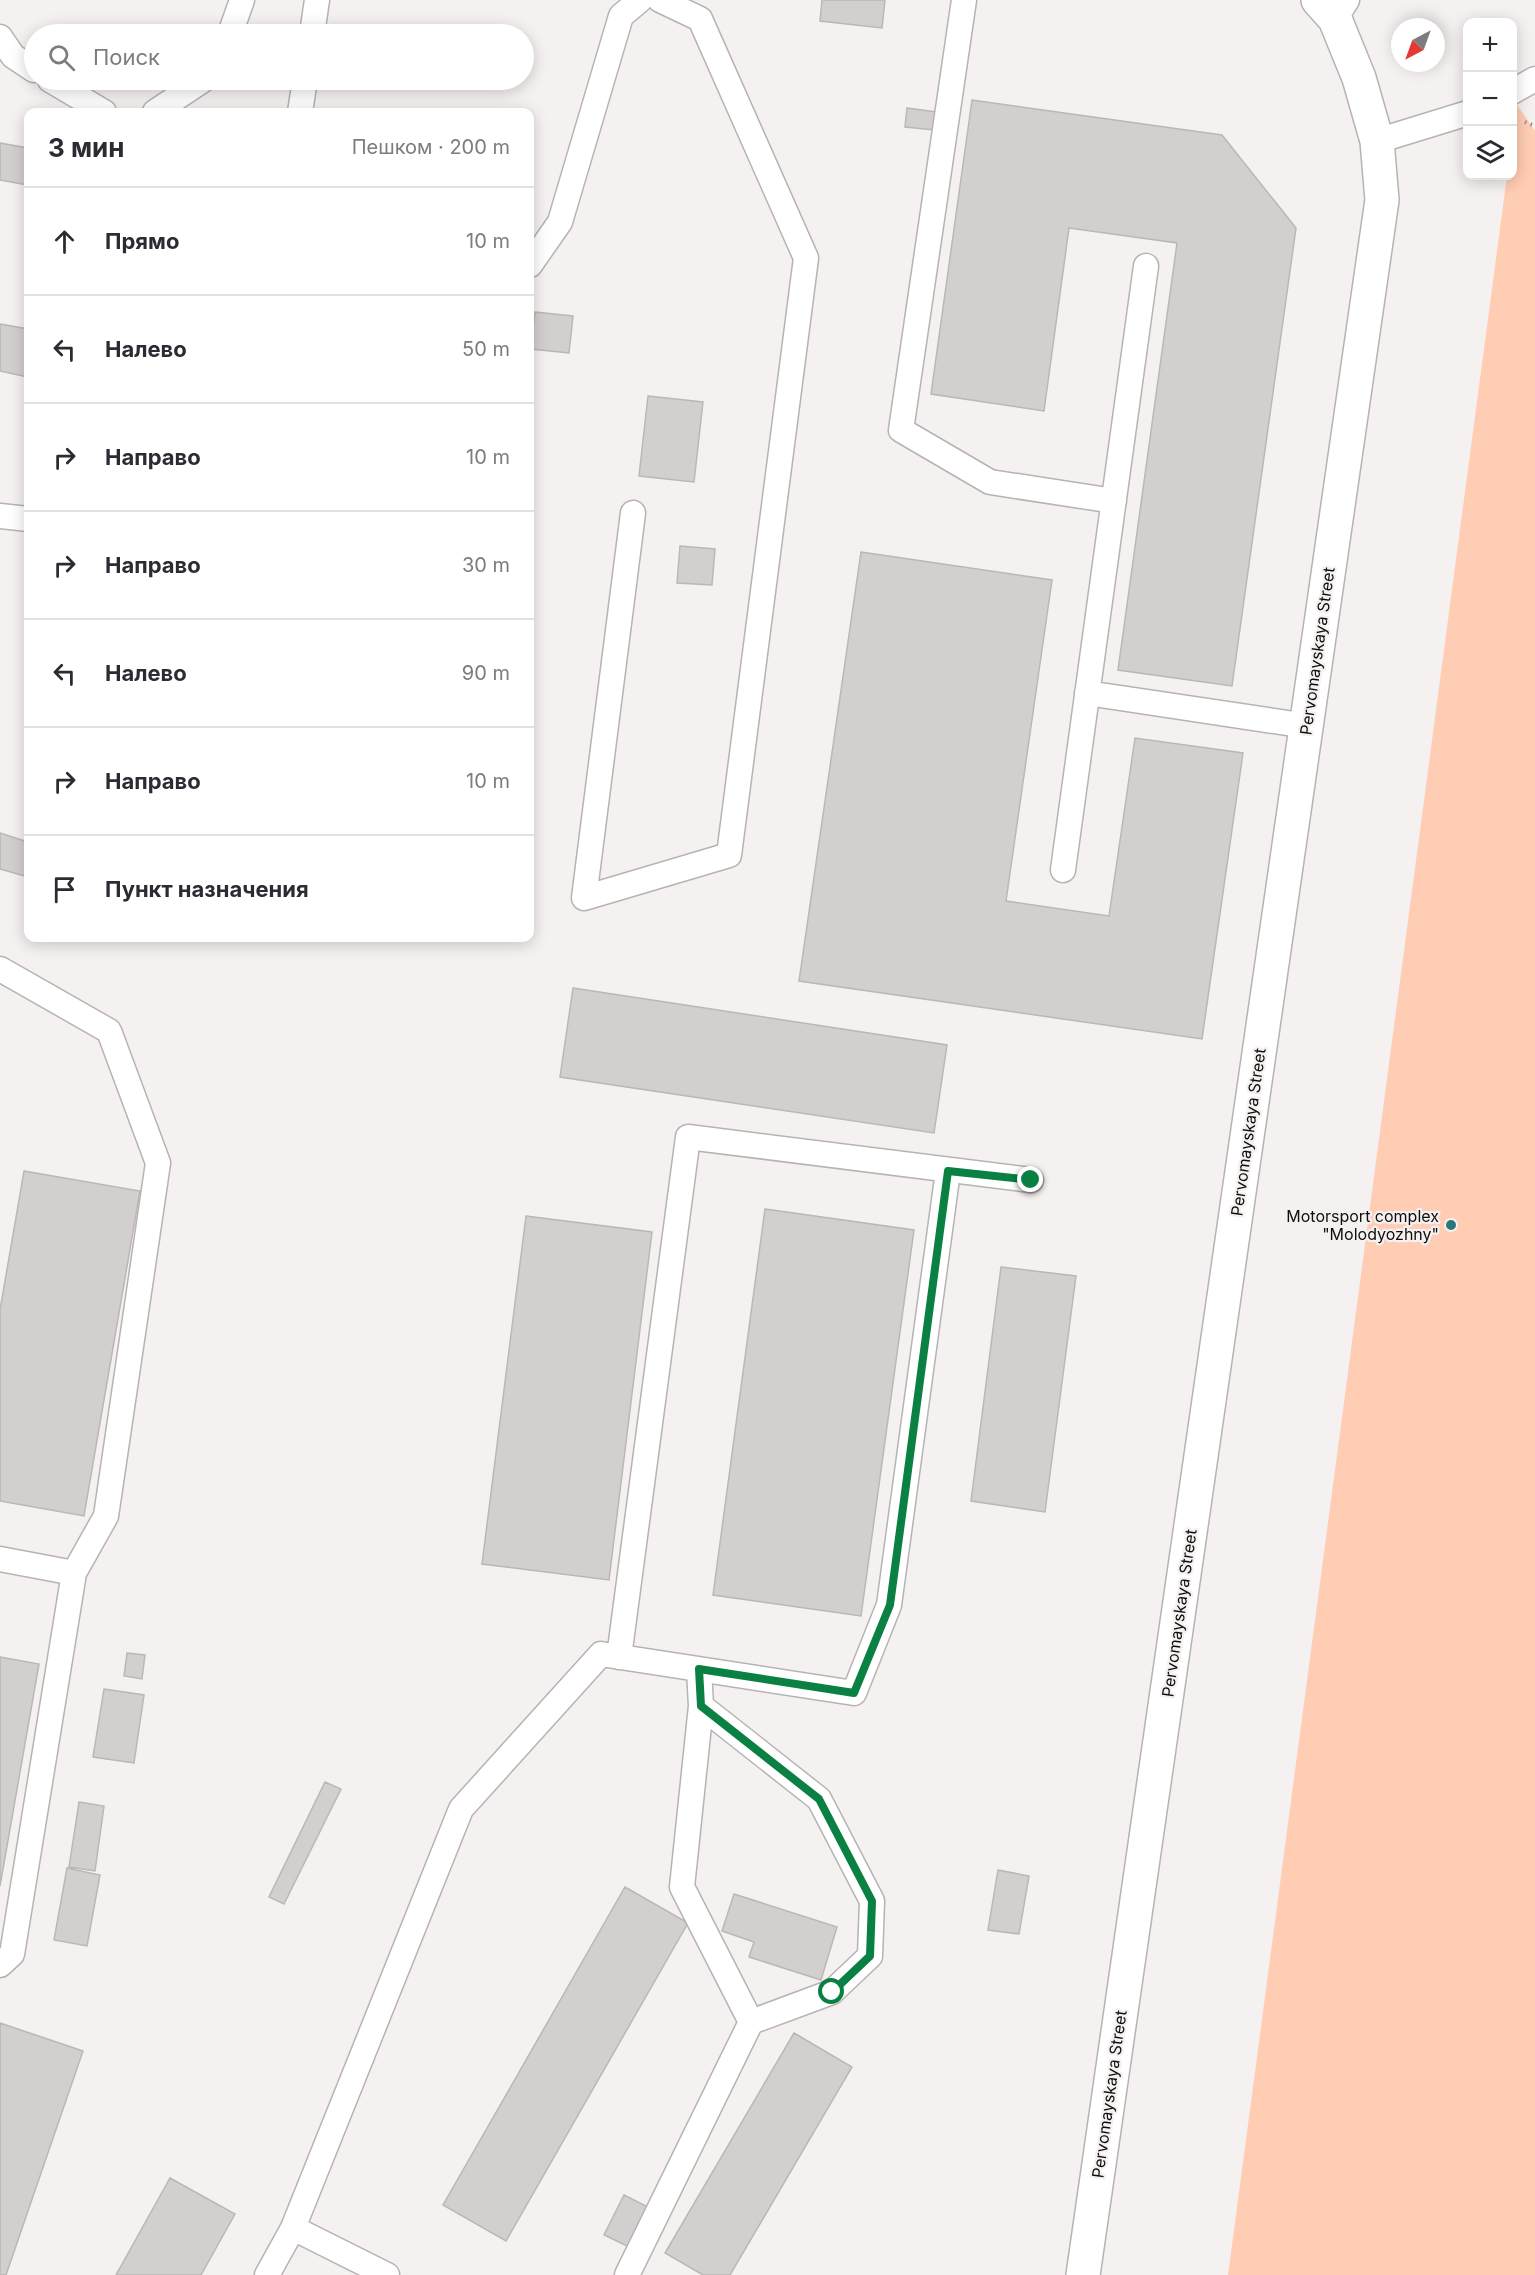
<!DOCTYPE html>
<html lang="ru">
<head>
<meta charset="utf-8">
<style>
  :root { --surface:#fff; --page:#f2f2f3; --text:#2b2b33; --muted:#7c7c81; --line:#e1e1e2 }
  body { margin:0; font-family:Inter,sans-serif; background:var(--page); color:var(--text) }
  .controls { position:absolute; right:18px; top:18px; display:grid; overflow:hidden; border-radius:12px; box-shadow:0 3px 15px #0003 }
  .controls button { width:54px; height:54px; display:grid; place-items:center; padding:0; border:0; border-bottom:2px solid var(--line); background:var(--surface); color:var(--text); font:30px sans-serif }
  .compass { position:absolute; left:1391px; top:18px; width:54px; height:54px; border-radius:50%; background:var(--surface); box-shadow:0 3px 15px #0003; rotate:221deg }
  .stop { position:absolute; width:18px; height:18px; margin:-14px; border:4px solid #0b8043; border-radius:50%; background:#fff }
  .stop.end { background:#0b8043; border-color:#fff; box-shadow:0 2px 6px #0008 }
  .list { margin:0; padding:0; list-style:none }
  h2 { display:flex; justify-content:space-between; align-items:center; height:78px; margin:0; padding:0 24px; font-size:26px }
  h2 small { font-size:20px; font-weight:400; color:var(--muted) }
  .list li { display:grid; grid-template-columns:39px 1fr auto; gap:18px; align-items:center; box-sizing:border-box; height:108px; padding:0 24px; border-top:2px solid var(--line) }
  .list b { display:block; font-size:22px; white-space:nowrap }
  .list em { font-size:20px; font-style:normal; color:var(--muted) }
  .icon { flex:none; width:33px; height:33px; fill:none; stroke:currentColor; stroke-width:2; stroke-linecap:round; stroke-linejoin:round }
  .map { position:relative; flex:none; width:1535px; height:2275px; overflow:hidden }
  .search { position:absolute; background:var(--surface); box-shadow:0 3px 15px #0003; left:24px; top:24px; width:510px; height:66px; display:flex; align-items:center; gap:15px; box-sizing:border-box; padding:0 21px; border-radius:33px; color:var(--muted); font-size:22px }
  .panel { position:absolute; background:var(--surface); box-shadow:0 3px 15px #0003; left:24px; top:108px; width:510px; height:834px; border-radius:12px }
  .map>svg:first-child { display:block }
  .green { fill:#ffccb4 }
  .building { fill:#d3cfce; stroke:#bab7b5; stroke-width:1.5 }
  .lines { fill:none; stroke-linecap:round; stroke-linejoin:round }
  .service-casing { stroke:#b7b3b2; stroke-width:27 }
  .tertiary-casing { stroke:#b7b3b2; stroke-width:36 }
  .path { stroke:#949190; stroke-width:4; stroke-dasharray:1.5 4.5; stroke-linecap:butt }
  .service { stroke:#fff; stroke-width:24 }
  .tertiary { stroke:#fff; stroke-width:33 }
  .route { stroke:#0b8043; stroke-width:8 }
  .poi-dot { fill:#2c7676; stroke:#f5f1f0; stroke-width:2 }
  .labels { text-anchor:middle; stroke-width:4.5; stroke-linejoin:round; paint-order:stroke }
  .street-label { font-size:16px; fill:#0f0e0d; stroke:#f5f1f0 }
  .poi-label { font-size:16px; fill:#0f0e0d; stroke:#f5f1f0; text-anchor:end }
</style>
</head>
<body>
<div class="map">
<svg width="1535" height="2275" viewBox="0 0 1535 2275">
  <rect width="100%" height="100%" fill="#f5f1f0"/>
  <path class="green" d="M1517,105L1535,131V2275H1228L1507,176H1512V138Z"/>
  <path class="building" d="M822,0H885L882,28L820,21Z
    M972,100L1222,135L1296,228L1232,686L1118,670L1177,243L1069,228L1044,411L931,394Z
    M907,108L936,112L934,130L905,127Z
    M0,143L28,148V185L0,180Z
    M535,312L573,316L569,353L531,349Z
    M0,324L28,329V377L0,371Z
    M648,396L703,402L694,482L639,476Z
    M680,546L715,549L712,585L677,583Z
    M861,552L1052,580L1006,901L1109,916L1135,738L1243,753L1202,1039L799,981Z
    M0,833L28,842V877L0,869Z
    M573,988L947,1045L934,1133L560,1077Z
    M24,1171L140,1191L84,1516L0,1501V1310Z
    M765,1209L914,1230L861,1616L713,1595Z
    M526,1216L652,1232L609,1580L482,1564Z
    M1001,1267L1076,1276L1045,1512L971,1501Z
    M127,1653L145,1655L142,1679L124,1676Z
    M0,1657L39,1664L0,1886Z
    M104,1689L144,1695L134,1763L93,1757Z
    M325,1782L341,1789L284,1904L269,1897Z
    M79,1802L104,1806L95,1871L69,1867Z
    M67,1868L100,1875L87,1946L54,1940Z
    M998,1870L1029,1876L1019,1934L988,1930Z
    M625,1887L688,1923L506,2241L443,2205Z
    M734,1894L837,1927L821,1980L749,1957L754,1942L722,1931Z
    M0,2023L83,2051L6,2275H0Z
    M794,2033L852,2067L730,2275H703L665,2253Z
    M170,2178L235,2214L201,2275H116Z
    M624,2195L648,2207L629,2247L604,2235Z"/>
  <g class="lines">
    <g class="service-casing">
      <path id="service" d="M964,0L901,430L990,482L1114,501
        M1335,19L1347,0
        M230,34L242,0
        M312,34L317,0
        M0,37L13,56L34,70
        M50,80L104,112
        M1512,92L1535,79
        M155,112L203,80
        M300,112L305,80
        M1377,141L1468,113
        M530,265L560,222L621,16L640,0
        M633,513L584,898L729,855L806,258L700,19L660,0
        M0,516L28,519
        M1087,693L1307,726
        M1063,870L1146,266
        M0,969L109,1031L158,1163L106,1516L74,1573L12,1954L0,1965
        M0,1559L74,1573
        M619,1657L688,1137L1031,1180
        M701,1706L819,1799L872,1901L870,1956L832,1992L751,2022
        M267,2275L293,2228
        M387,2275L293,2228L461,1809L601,1654L854,1693L889,1605L948,1171
        M627,2275L751,2022L682,1887L701,1706L699,1669"/>
    </g>
    <g class="tertiary-casing">
      <path id="tertiary" d="M1083,2275L1382,200L1377,141L1359,78L1335,19L1318,0"/>
    </g>
    <path class="path" d="M1525,122L1535,126"/>
    <use href="#service" class="service"/>
    <use href="#tertiary" class="tertiary"/>
  </g>
  <g class="lines">
    <path class="route" d="M832,1992L870,1956L872,1901L819,1799L701,1706L699,1669L854,1693L890,1605L948,1171L1031,1180"/>
  </g>
  <circle class="poi-dot" cx="1451" cy="1225" r="6"/>
  <g class="labels">
    <g class="street-label">
      <text transform="translate(1317 651) rotate(-82)" y="6">Pervomayskaya Street</text>
      <text transform="translate(1248 1132) rotate(-82)" y="6">Pervomayskaya Street</text>
      <text transform="translate(1179 1613) rotate(-82)" y="6">Pervomayskaya Street</text>
      <text transform="translate(1109 2094) rotate(-82)" y="6">Pervomayskaya Street</text>
    </g>
    <g class="poi-label">
      <text x="1439" y="1222">Motorsport complex<tspan x="1439" dy="18">"Molodyozhny"</tspan></text>
    </g>
  </g>
</svg>
<div class="controls">
<button>+</button>
<button>−</button>
<button><svg class="icon" aria-label="layers" viewBox="0 0 24 24"><path d="M12 4l9 5-9 5-9-5zM3 14l9 5 9-5"/></svg></button>
</div>
<svg class="compass" viewBox="-18 -18 36 36"><path d="M0-13l5 13h-10z" fill="#e53935"/><path d="M0 13l5-13h-10z" fill="#7c7c81"/></svg>
<div class="stop" style="left:832px;top:1992px"></div>
<div class="stop end" style="left:1031px;top:1180px"></div>
<div class="search"><svg class="icon" aria-label="search" viewBox="0 0 24 24"><circle cx="10" cy="10" r="6"/><path d="M15 15l6 6"/></svg>Поиск</div>
<section class="panel">
<h2>3 мин<small>Пешком · 200 m</small></h2>
<ul class="list">
<li><svg class="icon" aria-label="ahead" viewBox="0 0 24 24"><path d="M12 20V5M6 11l6-6 6 6"/></svg><div><b>Прямо</b></div><em>10 m</em></li>
<li><svg class="icon" aria-label="left" viewBox="0 0 24 24"><path d="M17 20v-9H6M10 6l-5 5 5 5"/></svg><div><b>Налево</b></div><em>50 m</em></li>
<li><svg class="icon" aria-label="right" viewBox="0 0 24 24"><path d="M7 20v-9h11M14 6l5 5-5 5"/></svg><div><b>Направо</b></div><em>10 m</em></li>
<li><svg class="icon" aria-label="right" viewBox="0 0 24 24"><path d="M7 20v-9h11M14 6l5 5-5 5"/></svg><div><b>Направо</b></div><em>30 m</em></li>
<li><svg class="icon" aria-label="left" viewBox="0 0 24 24"><path d="M17 20v-9H6M10 6l-5 5 5 5"/></svg><div><b>Налево</b></div><em>90 m</em></li>
<li><svg class="icon" aria-label="right" viewBox="0 0 24 24"><path d="M7 20v-9h11M14 6l5 5-5 5"/></svg><div><b>Направо</b></div><em>10 m</em></li>
<li><svg class="icon" aria-label="arrive" viewBox="0 0 24 24"><path d="M6 21V4h12l-3 4 3 4H6"/></svg><div><b>Пункт назначения</b></div></li>
</ul>
</section>
</div>
</body>
</html>
